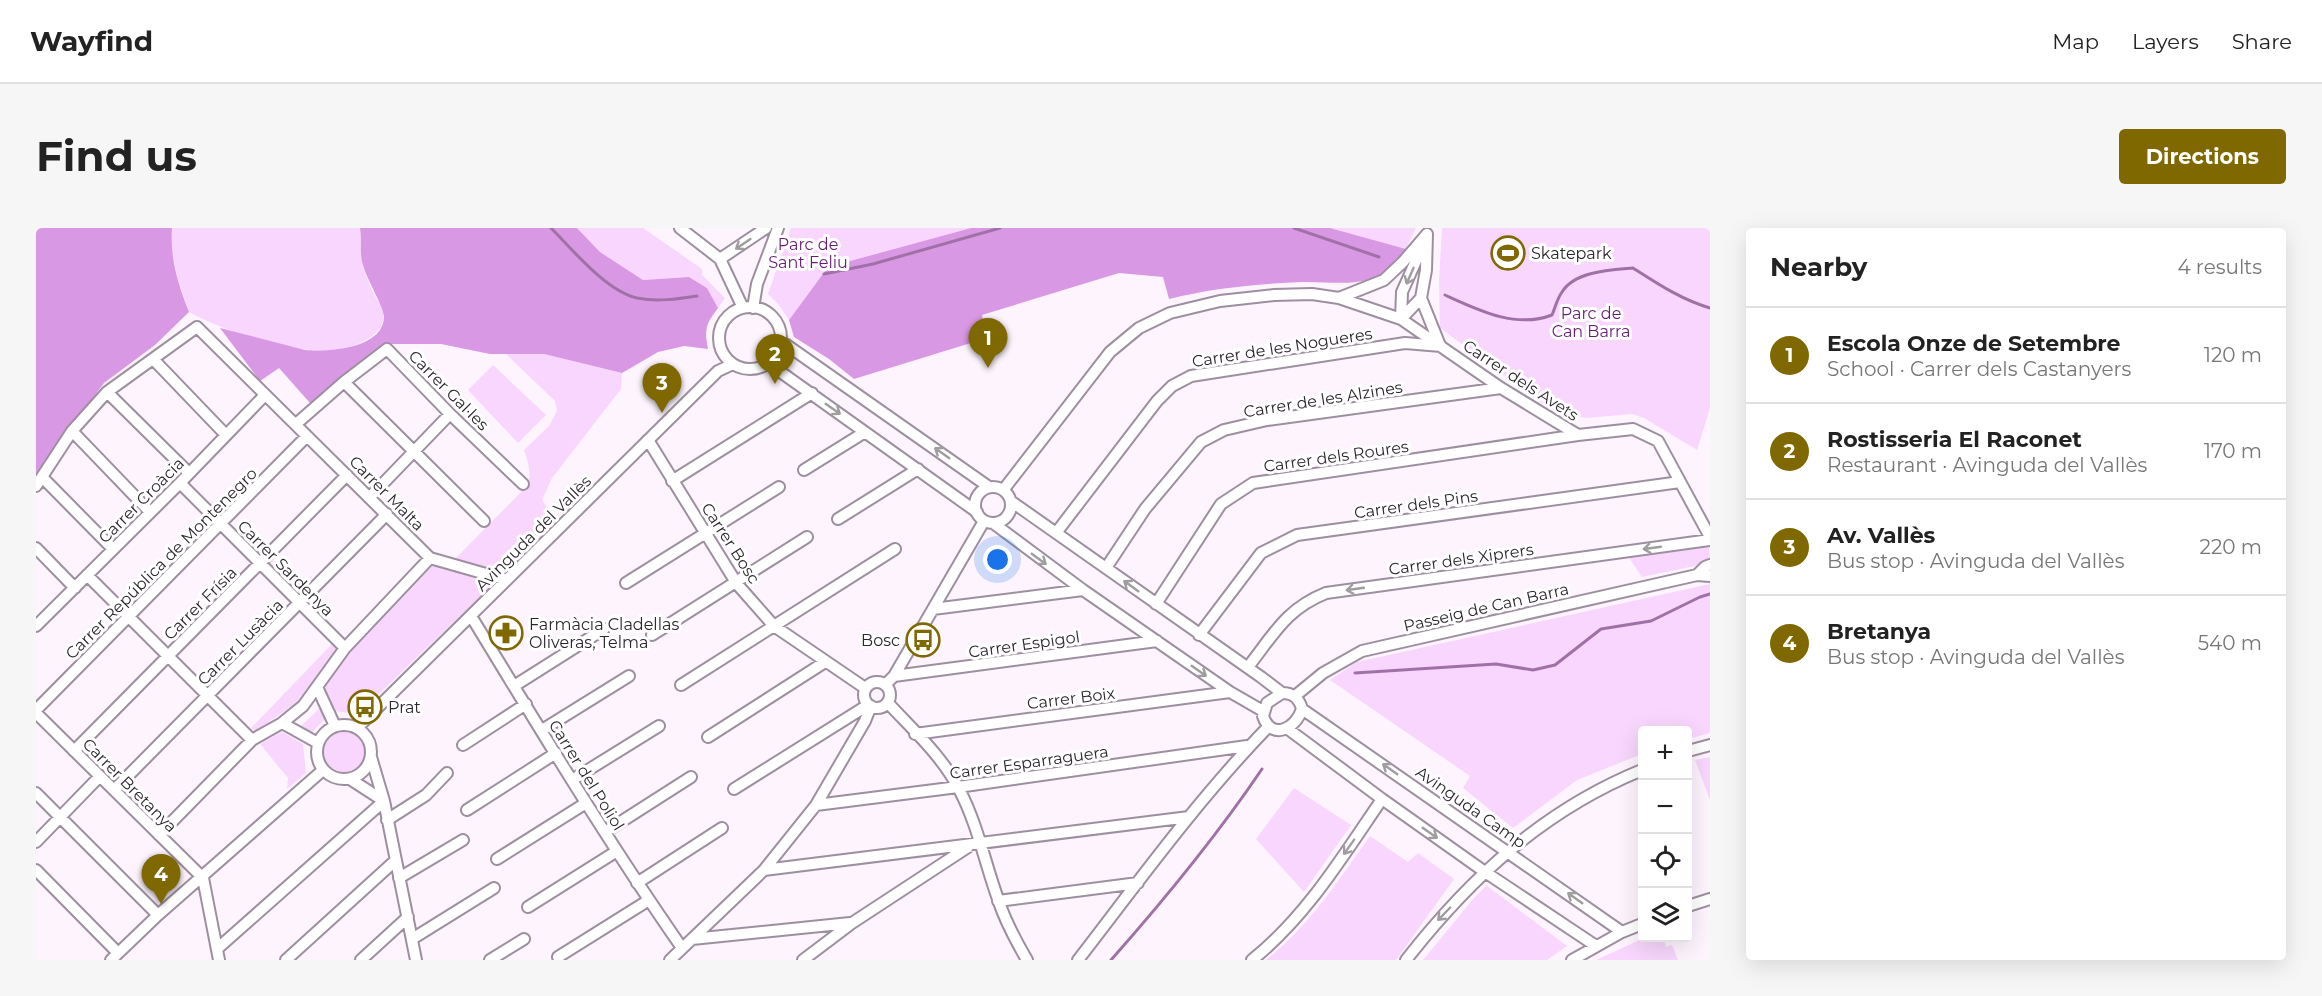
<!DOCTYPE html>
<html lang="en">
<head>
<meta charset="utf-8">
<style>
  :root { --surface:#fff; --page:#f6f6f6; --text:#222; --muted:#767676; --line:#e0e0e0; --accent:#806800 }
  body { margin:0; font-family:Montserrat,sans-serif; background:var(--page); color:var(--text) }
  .controls { position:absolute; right:18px; bottom:18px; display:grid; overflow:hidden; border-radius:6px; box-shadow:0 6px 24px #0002 }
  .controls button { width:54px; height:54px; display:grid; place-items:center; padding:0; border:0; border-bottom:2px solid var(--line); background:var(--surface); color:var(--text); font:30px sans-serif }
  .you { position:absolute; left:962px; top:332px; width:21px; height:21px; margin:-15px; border:4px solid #fff; border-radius:50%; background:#1a73e8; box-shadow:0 0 0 9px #1a73e833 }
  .badge { display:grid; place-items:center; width:39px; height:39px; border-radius:50%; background:var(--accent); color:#fff; font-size:20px; font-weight:700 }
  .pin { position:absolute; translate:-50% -50px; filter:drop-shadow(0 2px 3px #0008) }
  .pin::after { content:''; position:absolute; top:32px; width:21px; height:18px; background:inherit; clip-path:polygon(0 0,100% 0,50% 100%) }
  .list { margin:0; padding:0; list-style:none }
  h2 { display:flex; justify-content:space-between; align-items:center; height:78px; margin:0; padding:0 24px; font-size:26px }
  h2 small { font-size:20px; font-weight:400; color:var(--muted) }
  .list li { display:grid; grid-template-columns:39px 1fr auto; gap:18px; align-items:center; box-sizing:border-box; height:96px; padding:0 24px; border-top:2px solid var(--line) }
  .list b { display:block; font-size:22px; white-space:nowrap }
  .list p { margin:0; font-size:20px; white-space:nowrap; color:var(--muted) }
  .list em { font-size:20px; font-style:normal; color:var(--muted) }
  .icon { flex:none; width:33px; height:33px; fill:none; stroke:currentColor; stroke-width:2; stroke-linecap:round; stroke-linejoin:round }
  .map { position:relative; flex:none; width:1674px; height:732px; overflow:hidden; border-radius:6px }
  header { display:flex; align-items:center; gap:36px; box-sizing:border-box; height:84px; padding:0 30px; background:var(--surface); border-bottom:2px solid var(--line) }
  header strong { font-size:28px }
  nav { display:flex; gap:33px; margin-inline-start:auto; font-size:21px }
  .intro { display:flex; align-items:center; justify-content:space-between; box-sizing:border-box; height:144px; padding:0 36px }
  h1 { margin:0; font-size:42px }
  .button { padding:15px 27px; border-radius:6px; background:var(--accent); color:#fff; font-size:21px; font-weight:700 }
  main { display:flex; gap:36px; padding:0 36px }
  aside { flex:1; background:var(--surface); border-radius:6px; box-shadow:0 6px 24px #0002 }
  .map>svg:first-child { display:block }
  .green { fill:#f8d6fd }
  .forest { fill:#d998e3 }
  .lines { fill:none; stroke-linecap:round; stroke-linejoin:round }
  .stream { stroke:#a071a6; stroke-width:3 }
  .minor-casing { stroke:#9d8f9f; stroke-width:14 }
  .minor { stroke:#fff; stroke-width:10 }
  .oneway { stroke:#a09da0 }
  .labels { text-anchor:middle; stroke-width:6; stroke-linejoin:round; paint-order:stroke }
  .park-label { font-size:16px; fill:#681a74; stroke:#fff }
  .poi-label { font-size:16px; fill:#2b262c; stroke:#fff; text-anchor:start }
  .street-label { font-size:16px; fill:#2b262c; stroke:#fff }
</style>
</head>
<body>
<header>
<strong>Wayfind</strong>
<nav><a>Map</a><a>Layers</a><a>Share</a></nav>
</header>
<div class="intro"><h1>Find us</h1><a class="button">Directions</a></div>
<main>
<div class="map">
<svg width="1674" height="732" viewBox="0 0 1674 732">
  <rect width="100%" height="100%" fill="#fdf4fe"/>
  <path class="green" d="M136,0H324C325,9 324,18 325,28C326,38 331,49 334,58C338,70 350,79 347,92C345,100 340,106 333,110C289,141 196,107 153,84C143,56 134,31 136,0Z
    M541,0H607L666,41V47L689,70L682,80L671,60L653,49L607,52L564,24Z
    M755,0H935L792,39L753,92L743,77L732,66Z
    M1294,0H1380L1370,21Z
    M1406,0H1674V180L1661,222L1608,190L1596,186L1550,190L1520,183L1506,175L1404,100L1403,53Z
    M470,126H508L586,145L585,161L516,250L506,272L518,289L466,343L418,332L490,259C497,246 492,235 488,222L513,198L521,183L519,173Z
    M457,137L510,187L482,215L432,162Z
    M1667,317L1673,320L1674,330L1668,336L1606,349L1592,328Z
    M397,337L457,356L322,486L298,483L287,461L315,422Z
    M1674,356V505L1652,511V502H1606V526L1541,552L1477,600L1427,560L1434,548L1294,452L1321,434Z
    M296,416L301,422L262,474L219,503L215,500Z
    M285,479L290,490L274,506L264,499Z
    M286 524a23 23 0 1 1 46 0a23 23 0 1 1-46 0Z
    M246,504L267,516L270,545L251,561L252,550L224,516Z
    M1674,529V572L1659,532Z
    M1258,560L1315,597L1268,664L1220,611Z
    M1334,608L1372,634L1382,625L1418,651L1360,732H1230C1273,698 1303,652 1334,608Z
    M1451,657V658L1531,718L1511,732H1387L1438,670Z
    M1608,710H1628L1630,719L1636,717L1642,732H1560Z"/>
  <path class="forest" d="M0,0H136C134,31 142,56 153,84L119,117L68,155L0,246Z
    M324,0H541L564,24L607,52L653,49L671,60L682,80C670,96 668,101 672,121L648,118L622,124L586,145L508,126H454L405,116H349L274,175L243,140L224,153L184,100L269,122C292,124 347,121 348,89C348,79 330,50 327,37C323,25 326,12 324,0Z
    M935,0H1294L1370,21C1364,30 1357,39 1348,45C1323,60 1293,53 1266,54C1222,56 1176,60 1133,71L1127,49L1083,45L946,87L951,110L818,151L793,131L758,109L753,92L792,39Z"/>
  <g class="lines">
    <path class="stream" d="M515,0C537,22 570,63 601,70C621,74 642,71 661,68
      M1258,0L1343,29
      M788,46L837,36L964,0
      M1409,67C1442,82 1480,101 1516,87C1519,80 1521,71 1526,64C1539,43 1575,42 1597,40C1622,56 1646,72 1674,80
      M1319,445L1460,436L1497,442L1519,437L1565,401L1615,393L1664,369L1674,366
      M1075,732C1129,671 1180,609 1226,541"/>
    <g class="minor-casing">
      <path id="minor" d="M644,0L684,31L707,80
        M684,31L730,0
        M1303,70L1348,52L1367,34L1391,6
        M1385,70L1403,115
        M683 110a31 31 0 1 1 62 0a31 31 0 1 1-62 0Z
        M717,80L721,56L742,0
        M1365,91L1385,70L1390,42L1391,6
        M1365,91L1366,64L1388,15
        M745,113L953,259
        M117,131L190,207
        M732,135L941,284
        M308,154L448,293
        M71,164L153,245
        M260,196L308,154L351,121L414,186L487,256
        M36,203L114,284
        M612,212L701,356L738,398L829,460
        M768,242L829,204
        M6,249L77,321
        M636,253L776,165
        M144,255L309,420
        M0,258L36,203L71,164L161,99L394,330L471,352
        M939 277a18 18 0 1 1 36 0a18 18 0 1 1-36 0Z
        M968,261L1074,124L1103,100L1134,85L1184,73L1238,67L1276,66L1303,70L1365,91L1465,160L1542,207L1597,201L1622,213L1674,309
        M334,269L414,186
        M976,274L1225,449L1246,465
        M802,291L882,241
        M957,295L1047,362L1194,464L1227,483
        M1020,305L1121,173L1136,158L1155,148L1369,115L1405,118
        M0,320L39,360
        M1070,340L1109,281L1165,214L1188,202L1231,192L1465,160
        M51,347L216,512
        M1661,347L1669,339L1674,337
        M590,355L743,259
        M1120,376L1185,276L1217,255L1542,207
        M897,381L1047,362
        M435,388C503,500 571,612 646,720
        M0,398L144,255L229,167
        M616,407L771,309
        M1163,407L1225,325L1261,307L1644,254
        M1212,439C1238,406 1250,381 1290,365L1674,312
        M858,448L1121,413
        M828 467a13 13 0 1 1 26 0a13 13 0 1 1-26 0Z
        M645,457L859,321
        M849,457L858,448L948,293
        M478,458L568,401
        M281,459L299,498
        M1246,465C1257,465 1263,470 1266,481C1260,501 1235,513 1227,488L1231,475Z
        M1259,468L1287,445L1326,423L1661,347L1674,348
        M852,475C877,502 906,528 923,561C942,597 949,636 963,674C970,695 980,713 991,732
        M1266,481L1586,704
        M0,482L271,208
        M0,485L167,650L183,732
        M246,495L282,515
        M281 524a27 27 0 1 1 54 0a27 27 0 1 1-54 0Z
        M321,500L682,143L697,136
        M1252,501L1346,571L1449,644L1560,718
        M506,502L593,448
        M879,506L1194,464
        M672,509L789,434
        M427,517L490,476
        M38,523L311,247
        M1652,523L1674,517
        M335,529L348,573L380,732
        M314,551L348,573
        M536,552L623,498
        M698,561L832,477
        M78,562L351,286
        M0,565L122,687
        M780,577L922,559L1211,518
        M431,582L520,525
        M351,592L390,567L411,545
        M569,604L655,549
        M123,607L216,512L246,495L267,478L309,420L394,330
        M0,614L63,549
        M461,631L550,575
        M0,642L82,725
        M728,642L1153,589
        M363,650L427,612
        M601,655L686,600
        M962,673L1102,655
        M1652,678L1674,671
        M492,679L581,623
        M376,711L458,660
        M656,711L814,695
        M181,721L348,573
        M522,729L613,672
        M75,732L122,687L287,542
        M250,732L360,632
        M325,732L372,689
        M454,732L488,711
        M634,732L728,642L780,577L829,493L835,478
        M767,732L816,695L932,619
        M1042,732C1103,653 1163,570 1233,498
        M1216,732C1270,689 1307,628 1346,571
        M1370,732C1435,649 1508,582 1606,542
        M1536,732L1586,704L1606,696"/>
    </g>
    <use href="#minor" class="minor"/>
  </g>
  <defs><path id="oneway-shaft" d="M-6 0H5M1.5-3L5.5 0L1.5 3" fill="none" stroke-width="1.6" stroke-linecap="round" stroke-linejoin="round" transform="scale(1.5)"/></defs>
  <g class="oneway">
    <use href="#oneway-shaft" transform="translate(707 16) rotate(146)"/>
    <use href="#oneway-shaft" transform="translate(1374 48) rotate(114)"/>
    <use href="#oneway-shaft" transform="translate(797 181) rotate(35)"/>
    <use href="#oneway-shaft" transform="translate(906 225) rotate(-145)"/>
    <use href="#oneway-shaft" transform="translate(1616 320) rotate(172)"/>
    <use href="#oneway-shaft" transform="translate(1003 331) rotate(36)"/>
    <use href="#oneway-shaft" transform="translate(1095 358) rotate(-144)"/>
    <use href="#oneway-shaft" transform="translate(1319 361) rotate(172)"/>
    <use href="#oneway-shaft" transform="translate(1163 443) rotate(35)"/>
    <use href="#oneway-shaft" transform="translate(1354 541) rotate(-145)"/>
    <use href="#oneway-shaft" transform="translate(1394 605) rotate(35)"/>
    <use href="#oneway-shaft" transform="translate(1313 619) rotate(125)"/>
    <use href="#oneway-shaft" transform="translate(1539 670) rotate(-145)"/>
    <use href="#oneway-shaft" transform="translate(1408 686) rotate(134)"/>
  </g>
  <defs>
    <g id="stadium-ring" transform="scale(1.725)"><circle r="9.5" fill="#fff" stroke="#806800" stroke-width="1.5"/><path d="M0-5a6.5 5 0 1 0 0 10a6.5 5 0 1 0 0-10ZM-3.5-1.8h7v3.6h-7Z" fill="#806800"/></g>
    <g id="pharmacy-ring" transform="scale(1.725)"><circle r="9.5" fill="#fff" stroke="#806800" stroke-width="1.5"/><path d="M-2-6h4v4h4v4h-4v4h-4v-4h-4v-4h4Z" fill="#806800"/></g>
    <g id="bus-ring" transform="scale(1.725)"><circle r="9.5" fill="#fff" stroke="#806800" stroke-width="1.5"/><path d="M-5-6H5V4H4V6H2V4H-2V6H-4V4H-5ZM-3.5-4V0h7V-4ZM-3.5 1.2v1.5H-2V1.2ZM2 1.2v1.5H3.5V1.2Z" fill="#806800"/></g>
  </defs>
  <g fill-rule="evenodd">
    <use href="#stadium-ring" x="1472" y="25"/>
    <use href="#pharmacy-ring" x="470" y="405"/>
    <use href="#bus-ring" x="887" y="412"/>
    <use href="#bus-ring" x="329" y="479"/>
  </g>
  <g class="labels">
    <g class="park-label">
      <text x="772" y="22">Parc de<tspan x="772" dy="18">Sant Feliu</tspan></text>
      <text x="1555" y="91">Parc de<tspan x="1555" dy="18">Can Barra</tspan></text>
    </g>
    <g class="poi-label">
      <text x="1495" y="31">Skatepark</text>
      <text x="493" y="402">Farmàcia Cladellas<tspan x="493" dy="18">Oliveras, Telma</tspan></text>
      <text x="864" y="418" text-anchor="end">Bosc</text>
      <text x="352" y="485">Prat</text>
    </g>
    <g class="street-label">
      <text transform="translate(1246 119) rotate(-9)" y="6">Carrer de les Nogueres</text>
      <text transform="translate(1485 152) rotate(33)" y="6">Carrer dels Avets</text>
      <text transform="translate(413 162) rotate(45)" y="6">Carrer Gal·les</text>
      <text transform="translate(1287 171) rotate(-9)" y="6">Carrer de les Alzines</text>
      <text transform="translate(1300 228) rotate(-8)" y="6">Carrer dels Roures</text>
      <text transform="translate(351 265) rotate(45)" y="6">Carrer Malta</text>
      <text transform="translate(105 272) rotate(-45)" y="6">Carrer Croàcia</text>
      <text transform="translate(1380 276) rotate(-8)" y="6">Carrer dels Pins</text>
      <text transform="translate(497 305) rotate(-45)" y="6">Avinguda del Vallès</text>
      <text transform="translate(695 315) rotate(57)" y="6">Carrer Bosc</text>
      <text transform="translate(1425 331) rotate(-8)" y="6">Carrer dels Xiprers</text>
      <text transform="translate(125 335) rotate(-45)" y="6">Carrer República de Montenegro</text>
      <text transform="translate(250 340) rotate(45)" y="6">Carrer Sardenya</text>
      <text transform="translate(164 375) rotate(-45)" y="6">Carrer Frísia</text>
      <text transform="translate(1450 379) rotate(-13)" y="6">Passeig de Can Barra</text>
      <text transform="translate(204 414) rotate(-45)" y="6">Carrer Lusàcia</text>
      <text transform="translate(988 416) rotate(-8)" y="6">Carrer Espigol</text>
      <text transform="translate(1035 470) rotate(-7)" y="6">Carrer Boix</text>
      <text transform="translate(993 534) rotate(-8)" y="6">Carrer Esparraguera</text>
      <text transform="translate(551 547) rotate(58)" y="6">Carrer del Poliol</text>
      <text transform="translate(94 557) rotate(45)" y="6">Carrer Bretanya</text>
      <text transform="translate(1435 579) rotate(35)" y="6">Avinguda Camp</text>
    </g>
  </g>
</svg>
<div class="controls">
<button>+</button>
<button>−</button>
<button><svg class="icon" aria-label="locate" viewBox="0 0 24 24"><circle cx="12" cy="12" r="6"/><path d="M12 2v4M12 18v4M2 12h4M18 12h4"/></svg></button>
<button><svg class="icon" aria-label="layers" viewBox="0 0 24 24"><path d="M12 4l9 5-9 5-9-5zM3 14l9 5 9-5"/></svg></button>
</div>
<div class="you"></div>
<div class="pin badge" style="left:952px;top:140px">1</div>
<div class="pin badge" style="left:739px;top:156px">2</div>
<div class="pin badge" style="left:626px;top:185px">3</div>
<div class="pin badge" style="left:125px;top:676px">4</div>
</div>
<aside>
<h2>Nearby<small>4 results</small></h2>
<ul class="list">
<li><span class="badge">1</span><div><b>Escola Onze de Setembre</b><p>School · Carrer dels Castanyers</p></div><em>120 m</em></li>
<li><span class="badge">2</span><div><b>Rostisseria El Raconet</b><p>Restaurant · Avinguda del Vallès</p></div><em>170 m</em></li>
<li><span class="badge">3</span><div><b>Av. Vallès</b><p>Bus stop · Avinguda del Vallès</p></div><em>220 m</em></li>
<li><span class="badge">4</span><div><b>Bretanya</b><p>Bus stop · Avinguda del Vallès</p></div><em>540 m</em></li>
</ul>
</aside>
</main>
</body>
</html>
